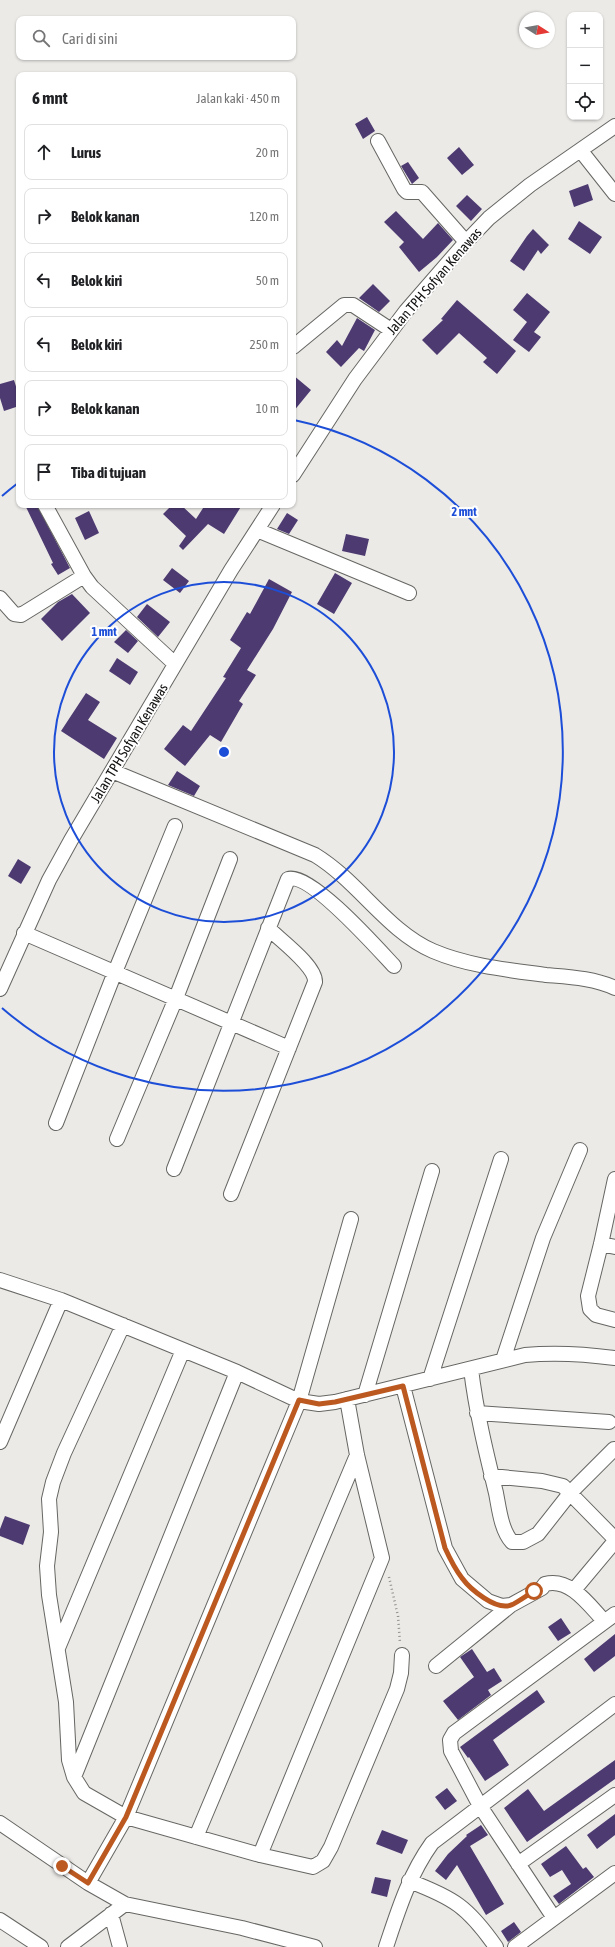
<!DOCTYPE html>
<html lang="id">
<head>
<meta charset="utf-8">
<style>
  :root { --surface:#fff; --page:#f6f6f6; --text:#202124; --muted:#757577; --line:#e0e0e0 }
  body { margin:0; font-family:"Asap Condensed",sans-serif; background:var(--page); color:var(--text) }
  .controls { position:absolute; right:12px; top:12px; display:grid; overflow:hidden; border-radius:8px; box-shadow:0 1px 3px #0004 }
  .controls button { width:36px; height:36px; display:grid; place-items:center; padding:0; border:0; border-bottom:1px solid var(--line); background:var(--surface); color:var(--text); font:20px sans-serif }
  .compass { position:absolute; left:519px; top:12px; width:36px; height:36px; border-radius:50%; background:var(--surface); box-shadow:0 1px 3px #0004; rotate:101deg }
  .stop { position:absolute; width:12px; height:12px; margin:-9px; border:3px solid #bc5921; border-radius:50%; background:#fff }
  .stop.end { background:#bc5921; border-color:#fff; box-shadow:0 1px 4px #0008 }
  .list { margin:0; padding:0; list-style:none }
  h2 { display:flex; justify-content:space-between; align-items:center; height:52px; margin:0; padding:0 16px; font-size:17px }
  h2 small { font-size:13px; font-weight:400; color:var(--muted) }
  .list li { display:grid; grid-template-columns:26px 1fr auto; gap:12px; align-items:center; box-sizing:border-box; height:56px; margin:0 8px 8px; padding:0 8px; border:1px solid var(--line); border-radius:8px }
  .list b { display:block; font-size:15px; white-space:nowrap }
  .list em { font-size:13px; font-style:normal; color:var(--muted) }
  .icon { flex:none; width:22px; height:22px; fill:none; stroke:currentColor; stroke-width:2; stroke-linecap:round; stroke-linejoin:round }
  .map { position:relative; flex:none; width:615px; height:1947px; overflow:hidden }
  .search { position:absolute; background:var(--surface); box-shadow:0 1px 3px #0004; left:16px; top:16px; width:280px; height:44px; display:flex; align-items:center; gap:10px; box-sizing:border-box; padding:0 14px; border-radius:8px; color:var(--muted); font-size:15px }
  .panel { position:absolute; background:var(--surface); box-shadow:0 1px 3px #0004; left:16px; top:72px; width:280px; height:436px; border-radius:8px }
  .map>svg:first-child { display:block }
  .building { fill:#4d3a71 }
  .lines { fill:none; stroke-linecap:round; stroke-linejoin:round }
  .street-casing { stroke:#666663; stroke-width:16 }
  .path { stroke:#92928f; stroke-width:2.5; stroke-dasharray:1 3; stroke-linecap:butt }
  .street { stroke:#fff; stroke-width:14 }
  .route { stroke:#bc5921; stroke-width:5 }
  .ring { fill:none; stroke:#1d4ed8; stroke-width:2 }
  .labels { text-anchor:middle; stroke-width:4; stroke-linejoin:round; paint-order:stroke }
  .street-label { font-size:14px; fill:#111110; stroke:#fff }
  .centre { fill:#1d4ed8; stroke:#fff; stroke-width:2 }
  .ring-label { font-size:12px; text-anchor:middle; font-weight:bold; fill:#1d4ed8; stroke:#fff; stroke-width:4; stroke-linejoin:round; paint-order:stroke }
</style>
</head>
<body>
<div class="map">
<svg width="615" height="1947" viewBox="0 0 615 1947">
  <rect width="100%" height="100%" fill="#ebeae7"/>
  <path class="building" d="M367,117L375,131L363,139L355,124Z
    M459,147L474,165L462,175L447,158Z
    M408,162L419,178L412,184L401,166Z
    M588,184L593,200L574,207L569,191Z
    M467,195L482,209L471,221L456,206Z
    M396,211L423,239L438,223L453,240L437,257L419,272L399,247L404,242L384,222Z
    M579,221L602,237L590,254L568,239Z
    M533,229L549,245L541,254L538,250L524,271L510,261L527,236Z
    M373,284L390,301L379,312L359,298Z
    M527,293L550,312L534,332L541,337L529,352L513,340L527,322L513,310Z
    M457,300L516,351L497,374L483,362L487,358L459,333L437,355L422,340L443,320L441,319Z
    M357,318L375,330L364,351L359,348L341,367L326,352L337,340L342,346Z
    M293,375L311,390L293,412Z
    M14,380L19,396V406L4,411L0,398V384Z
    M25,505H37L70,568L58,575L51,564L53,563Z
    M172,505H181L196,519L205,505H242L224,534L208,524L183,550L179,546L186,536L163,514Z
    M89,511L99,533L85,540L75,518Z
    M287,513L298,520L289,534L277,529Z
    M346,534L369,539L365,556L342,551Z
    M172,568L189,581L180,593L163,580Z
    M335,573L352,583L334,614L317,604Z
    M269,579L292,592L273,629L247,670L256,675L239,701L243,704L221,742L210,735L185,766L164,749L183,725L191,731L226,678L223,677L241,648L230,640L247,612L250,614Z
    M72,594L90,613L62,641L41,619L58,602Z
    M147,604L170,622L158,637L137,617Z
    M126,630L138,641L128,653L114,642Z
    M117,658L138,672L130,685L109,671Z
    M86,693L100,702L88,720L117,738L104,759L61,731Z
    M177,771L200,786L194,796L168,785Z
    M18,859L31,867L21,884L8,876Z
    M5,1516L30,1525L23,1545L0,1536V1529Z
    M561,1618L571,1633L558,1641L548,1627Z
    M615,1634V1656L594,1672L584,1659Z
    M472,1649L487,1672L494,1668L502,1681L488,1690L491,1695L458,1720L443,1701L474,1677L460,1657Z
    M537,1690L545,1702L493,1740L509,1765L485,1781L469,1757L468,1758L460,1747Z
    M615,1760V1779L527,1842L504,1808L528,1789L544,1811Z
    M447,1788L457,1801L445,1810L435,1797Z
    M615,1814V1835L597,1849L587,1835Z
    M481,1825L488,1835L470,1846L504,1904L486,1915L457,1865L446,1880L435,1871L448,1854L467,1836L466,1835Z
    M382,1830L408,1840L402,1854L376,1844Z
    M566,1846L583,1869L586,1867L594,1877L559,1904L553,1896L571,1884L562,1870L550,1877L541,1864Z
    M375,1877L391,1880L387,1897L371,1893Z
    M514,1922L521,1932L508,1942L501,1931Z"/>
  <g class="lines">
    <g class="street-casing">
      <path id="street" d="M378,141L404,189L407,192H422L466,242
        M581,151L615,194
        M293,347L344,305H353L391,330
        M293,475L355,379L406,311L466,242L489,218L530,185L615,126
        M45,505L84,576
        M257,530L409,593
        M0,598L14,614L21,615L84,576L92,587L175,664
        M112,771L315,855C359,882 387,931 433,951C468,966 509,970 546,975C569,977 594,978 615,988
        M24,933L289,1048
        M0,989L49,880L71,840L231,570L273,505
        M56,1123L115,972L175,826
        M117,1139L176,998L230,859
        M174,1169L288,879C310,872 378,949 394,966
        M615,1179L601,1244L588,1296L590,1309L596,1315L615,1320
        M231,1194L315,982C316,966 280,940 268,928
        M601,1244L615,1247
        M0,1280L61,1300L237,1372L299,1401L319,1404L335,1402L525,1355C556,1352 585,1354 615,1358
        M123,1325L64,1453L53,1482L49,1499L51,1532L47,1566L49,1595L66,1702L69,1760L74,1777L84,1793L126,1817L260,1855L313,1867L323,1861L331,1847L397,1689L401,1673L402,1655
        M503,1360L543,1238L580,1150
        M471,1369C476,1411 486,1452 496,1493C499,1508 501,1530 512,1542H523L538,1534L571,1492L614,1449
        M430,1379L501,1159
        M403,1386L445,1548L462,1579L488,1601L502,1606L511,1605L542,1588L545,1584C570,1577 589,1605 604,1621
        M365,1395L432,1171
        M477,1413L609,1422
        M0,1442L61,1300
        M491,1476L542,1481L563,1486L615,1539
        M574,1590L615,1541
        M58,1648L183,1350
        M436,1666L511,1605
        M74,1777L237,1372
        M0,1823L88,1883L125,1904L242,1928L315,1947
        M196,1837L357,1455
        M260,1855L382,1558L357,1455L347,1399
        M518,1864L615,1795
        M409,1881C454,1898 468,1907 496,1947
        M88,1883L126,1817L299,1401L351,1219
        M111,1914L120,1947
        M554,1918L480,1806L451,1751L450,1740L454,1733L615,1614
        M0,1920L41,1947
        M68,1947L125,1904
        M386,1947C398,1911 409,1875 432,1843L615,1704
        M515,1947L615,1873"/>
    </g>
    <path class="path" d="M389,1577L398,1616L400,1643"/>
    <use href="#street" class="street"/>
  </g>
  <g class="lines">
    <path class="route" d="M62,1866L88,1883L126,1817L299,1400L319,1404L335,1402L403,1386L445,1548C450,1559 455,1569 462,1578C470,1589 496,1611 511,1605C515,1604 529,1594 534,1591"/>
  </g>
  <g class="ring">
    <circle cx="224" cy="752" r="170"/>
    <path d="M2 496A339 339 0 0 1 18 483M294 420A339 339 0 1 1 2 1008"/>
  </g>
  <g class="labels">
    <g class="street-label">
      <text transform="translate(434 281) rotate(-49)" y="5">Jalan TPH Sofyan Kenawas</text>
      <text transform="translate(129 743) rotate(-59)" y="5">Jalan TPH Sofyan Kenawas</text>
    </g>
  </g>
  <circle cx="224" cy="752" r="6" class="centre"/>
  <g class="ring-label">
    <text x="464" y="516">2 mnt</text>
    <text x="104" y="636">1 mnt</text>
  </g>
</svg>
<div class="controls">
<button>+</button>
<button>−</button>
<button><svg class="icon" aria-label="locate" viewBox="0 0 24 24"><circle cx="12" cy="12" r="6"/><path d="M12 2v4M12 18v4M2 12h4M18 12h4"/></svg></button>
</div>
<svg class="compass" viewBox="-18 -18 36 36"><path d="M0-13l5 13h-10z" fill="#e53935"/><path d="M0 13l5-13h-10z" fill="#757577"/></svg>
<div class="stop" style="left:534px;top:1591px"></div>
<div class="stop end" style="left:62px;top:1866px"></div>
<div class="search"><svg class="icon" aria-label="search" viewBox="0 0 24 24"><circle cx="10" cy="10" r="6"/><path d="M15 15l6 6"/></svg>Cari di sini</div>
<section class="panel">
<h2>6 mnt<small>Jalan kaki · 450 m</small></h2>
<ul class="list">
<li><svg class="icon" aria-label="ahead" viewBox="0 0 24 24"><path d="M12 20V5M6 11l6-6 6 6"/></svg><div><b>Lurus</b></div><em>20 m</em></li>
<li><svg class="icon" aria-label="right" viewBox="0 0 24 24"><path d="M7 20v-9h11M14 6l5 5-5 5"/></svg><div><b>Belok kanan</b></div><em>120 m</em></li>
<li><svg class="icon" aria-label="left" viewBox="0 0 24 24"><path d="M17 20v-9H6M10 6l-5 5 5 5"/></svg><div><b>Belok kiri</b></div><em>50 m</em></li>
<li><svg class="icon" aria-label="left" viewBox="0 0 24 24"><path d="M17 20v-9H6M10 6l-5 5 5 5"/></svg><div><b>Belok kiri</b></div><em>250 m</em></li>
<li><svg class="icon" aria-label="right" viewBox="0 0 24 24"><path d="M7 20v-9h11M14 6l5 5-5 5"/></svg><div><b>Belok kanan</b></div><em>10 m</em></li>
<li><svg class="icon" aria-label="arrive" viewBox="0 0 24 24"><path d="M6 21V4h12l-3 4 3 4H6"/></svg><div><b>Tiba di tujuan</b></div></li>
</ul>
</section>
</div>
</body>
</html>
